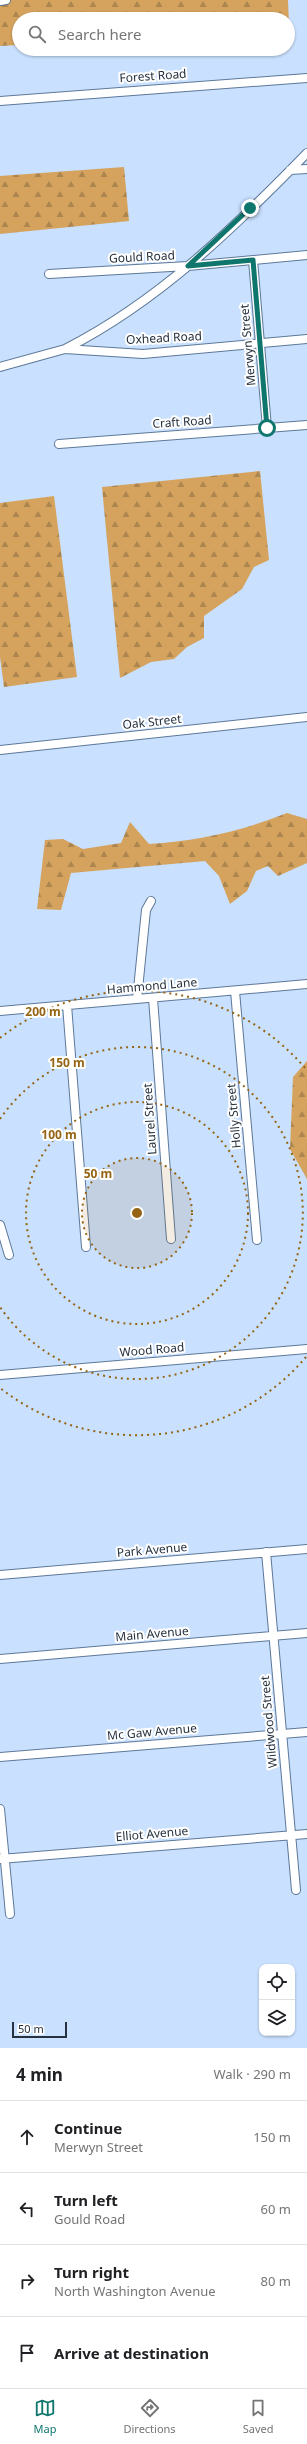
<!DOCTYPE html>
<html lang="en">
<head>
<meta charset="utf-8">
<style>
  :root { --surface:#fff; --page:#f6f6f6; --text:#202124; --muted:#757577; --line:#e0e0e0; --accent:#0f766e }
  body { margin:0; font-family:"Noto Sans",sans-serif; background:var(--page); color:var(--text) }
  .controls { position:absolute; right:12px; bottom:12px; display:grid; overflow:hidden; border-radius:8px; box-shadow:0 1px 3px #0004 }
  .controls button { width:36px; height:36px; display:grid; place-items:center; padding:0; border:0; border-bottom:1px solid var(--line); background:var(--surface); color:var(--text); font:20px sans-serif }
  .scale { position:absolute; left:12px; bottom:10px; width:55px; box-sizing:border-box; padding-left:4px; border:2px solid #25313f; border-top:0; font-size:11px; line-height:14px; white-space:nowrap; color:#25313f; -webkit-text-stroke:3px #fff; paint-order:stroke }
  .stop { position:absolute; width:12px; height:12px; margin:-9px; border:3px solid #0f766e; border-radius:50%; background:#fff }
  .stop.end { background:#0f766e; border-color:#fff; box-shadow:0 1px 4px #0008 }
  .list { margin:0; padding:0; list-style:none }
  h2 { display:flex; justify-content:space-between; align-items:center; height:52px; margin:0; padding:0 16px; font-size:17px }
  h2 small { font-size:13px; font-weight:400; color:var(--muted) }
  .list li { display:grid; grid-template-columns:26px 1fr auto; gap:12px; align-items:center; box-sizing:border-box; height:72px; padding:0 16px; border-top:1px solid var(--line) }
  .list b { display:block; font-size:15px; white-space:nowrap }
  .list p { margin:0; font-size:13px; white-space:nowrap; color:var(--muted) }
  .list em { font-size:13px; font-style:normal; color:var(--muted) }
  .icon { flex:none; width:22px; height:22px; fill:none; stroke:currentColor; stroke-width:2; stroke-linecap:round; stroke-linejoin:round }
  .map { position:relative; flex:none; width:307px; height:2048px; overflow:hidden }
  .search { position:absolute; background:var(--surface); box-shadow:0 1px 3px #0004; left:12px; right:12px; top:12px; height:44px; display:flex; align-items:center; gap:10px; box-sizing:border-box; padding:0 14px; border-radius:22px; color:var(--muted); font-size:15px }
  .sheet { height:340px; background:var(--surface) }
  nav { display:flex; justify-content:space-around; align-items:center; box-sizing:border-box; height:56px; border-top:1px solid var(--line); background:var(--surface); font-size:11px; color:var(--muted) }
  nav a { display:grid; justify-items:center; gap:2px }
  nav .on { color:var(--accent) }
  .map>svg:first-child { display:block }
  .forest { fill:url(#forest-firs) }
  .lines { fill:none; stroke-linecap:round; stroke-linejoin:round }
  .street-casing { stroke:#5d7899; stroke-width:10 }
  .street { stroke:#fff; stroke-width:8 }
  .route { stroke:#0f766e; stroke-width:5 }
  .ring { fill:none; stroke:#956515; stroke-width:2; stroke-dasharray:2 4 }
  .labels { text-anchor:middle; stroke-width:4; stroke-linejoin:round; paint-order:stroke }
  .street-label { font-size:12px; fill:#25313f; stroke:#fff }
  .centre { fill:#956515; stroke:#fff; stroke-width:2 }
  .ring-label { font-size:12px; text-anchor:middle; font-weight:bold; fill:#956515; stroke:#fff; stroke-width:4; stroke-linejoin:round; paint-order:stroke }
</style>
</head>
<body>
<div class="map">
<svg width="307" height="2048" viewBox="0 0 307 2048">
  <defs>
    <pattern id="forest-firs" width="22" height="20" patternUnits="userSpaceOnUse"><rect width="22" height="20" fill="#d5a35d"/><path d="M5 1l3.5 6h-7zM16 11l3.5 6h-7z" fill="#ad854e"/></pattern>
  </defs>
  <rect width="100%" height="100%" fill="#c9e0fe"/>
  <path class="forest" d="M0,0H288L289,26L288,19H19V45L0,46Z
    M124,167L129,221L0,234V176Z
    M260,471L269,560L254,567L242,589L204,616V638L187,647L174,659L151,662L120,678L102,487Z
    M54,496L77,677L4,687L0,657V503Z
    M287,813L307,819V863L278,876L268,866L256,871L247,891L230,904L219,876L205,861L71,873L61,910L37,909L45,840L63,839L83,849L121,843L130,822L149,844C197,841 242,831 287,813Z
    M307,1061V1179L290,1149L293,1077Z"/>
  <g class="lines">
    <g class="street-casing">
      <path id="street" d="M0,1L6,0
        M0,101L307,78
        M290,170L307,169
        M253,260L267,428
        M49,274L188,266L307,255
        M65,349C158,302 235,227 307,153
        M0,367L65,349L143,354L307,339
        M59,444L307,425
        M0,750L307,717
        M235,991L257,1240
        M153,998L171,1239
        M137,999L146,910L151,901
        M67,1005L86,1247
        M0,1011L307,984
        M0,1225L9,1255
        M0,1375L307,1349
        M266,1552L296,1890
        M0,1575L307,1549
        M0,1659L307,1633
        M0,1757L307,1732
        M0,1809L10,1914
        M0,1859L307,1834"/>
    </g>
    <use href="#street" class="street"/>
  </g>
  <g class="lines">
    <path class="route" d="M250,208L188,266L253,260L267,428"/>
  </g>
  <circle cx="137" cy="1213" r="55" fill="#956515" fill-opacity=".12"/>
  <g class="ring">
    <circle cx="137" cy="1213" r="55"/>
    <circle cx="137" cy="1213" r="111"/>
    <path d="M0 1119A166 166 0 1 1 0 1307"/>
    <path d="M306 1357A222 222 0 0 1 0 1388M0 1038A222 222 0 0 1 306 1069"/>
  </g>
  <g class="labels">
    <g class="street-label">
      <text transform="translate(153 76) rotate(-4)" y="4">Forest Road</text>
      <text transform="translate(142 257) rotate(-3)" y="4">Gould Road</text>
      <text transform="translate(164 338) rotate(-3)" y="4">Oxhead Road</text>
      <text transform="translate(248 345) rotate(-95)" y="4">Merwyn Street</text>
      <text transform="translate(182 422) rotate(-4)" y="4">Craft Road</text>
      <text transform="translate(152 722) rotate(-6)" y="4">Oak Street</text>
      <text transform="translate(152 986) rotate(-5)" y="4">Hammond Lane</text>
      <text transform="translate(234 1116) rotate(-95)" y="4">Holly Street</text>
      <text transform="translate(150 1119) rotate(-94)" y="4">Laurel Street</text>
      <text transform="translate(152 1350) rotate(-5)" y="4">Wood Road</text>
      <text transform="translate(152 1550) rotate(-5)" y="4">Park Avenue</text>
      <text transform="translate(152 1634) rotate(-5)" y="4">Main Avenue</text>
      <text transform="translate(269 1722) rotate(-95)" y="4">Wildwood Street</text>
      <text transform="translate(152 1732) rotate(-5)" y="4">Mc Gaw Avenue</text>
      <text transform="translate(152 1834) rotate(-5)" y="4">Elliot Avenue</text>
    </g>
  </g>
  <circle cx="137" cy="1213" r="6" class="centre"/>
  <g class="ring-label">
    <text x="43" y="1016">200 m</text>
    <text x="67" y="1067">150 m</text>
    <text x="59" y="1139">100 m</text>
    <text x="98" y="1178">50 m</text>
  </g>
</svg>
<div class="controls">
<button><svg class="icon" aria-label="locate" viewBox="0 0 24 24"><circle cx="12" cy="12" r="6"/><path d="M12 2v4M12 18v4M2 12h4M18 12h4"/></svg></button>
<button><svg class="icon" aria-label="layers" viewBox="0 0 24 24"><path d="M12 4l9 5-9 5-9-5zM3 14l9 5 9-5"/></svg></button>
</div>
<div class="scale">50 m</div>
<div class="stop" style="left:267px;top:428px"></div>
<div class="stop end" style="left:250px;top:208px"></div>
<div class="search"><svg class="icon" aria-label="search" viewBox="0 0 24 24"><circle cx="10" cy="10" r="6"/><path d="M15 15l6 6"/></svg>Search here</div>
</div>
<section class="sheet">
<h2>4 min<small>Walk · 290 m</small></h2>
<ul class="list">
<li><svg class="icon" aria-label="ahead" viewBox="0 0 24 24"><path d="M12 20V5M6 11l6-6 6 6"/></svg><div><b>Continue</b><p>Merwyn Street</p></div><em>150 m</em></li>
<li><svg class="icon" aria-label="left" viewBox="0 0 24 24"><path d="M17 20v-9H6M10 6l-5 5 5 5"/></svg><div><b>Turn left</b><p>Gould Road</p></div><em>60 m</em></li>
<li><svg class="icon" aria-label="right" viewBox="0 0 24 24"><path d="M7 20v-9h11M14 6l5 5-5 5"/></svg><div><b>Turn right</b><p>North Washington Avenue</p></div><em>80 m</em></li>
<li><svg class="icon" aria-label="arrive" viewBox="0 0 24 24"><path d="M6 21V4h12l-3 4 3 4H6"/></svg><div><b>Arrive at destination</b></div></li>
</ul>
</section>
<nav>
<a class="on"><svg class="icon" aria-label="map" viewBox="0 0 24 24"><path d="M3 6l6-2 6 2 6-2v14l-6 2-6-2-6 2zM9 4v14M15 6v14"/></svg>Map</a>
<a><svg class="icon" aria-label="directions" viewBox="0 0 24 24"><path d="M12 3l9 9-9 9-9-9zM9 14v-3h6M13 9l2 2-2 2"/></svg>Directions</a>
<a><svg class="icon" aria-label="saved" viewBox="0 0 24 24"><path d="M7 4h10v16l-5-4-5 4z"/></svg>Saved</a>
</nav>
</body>
</html>
